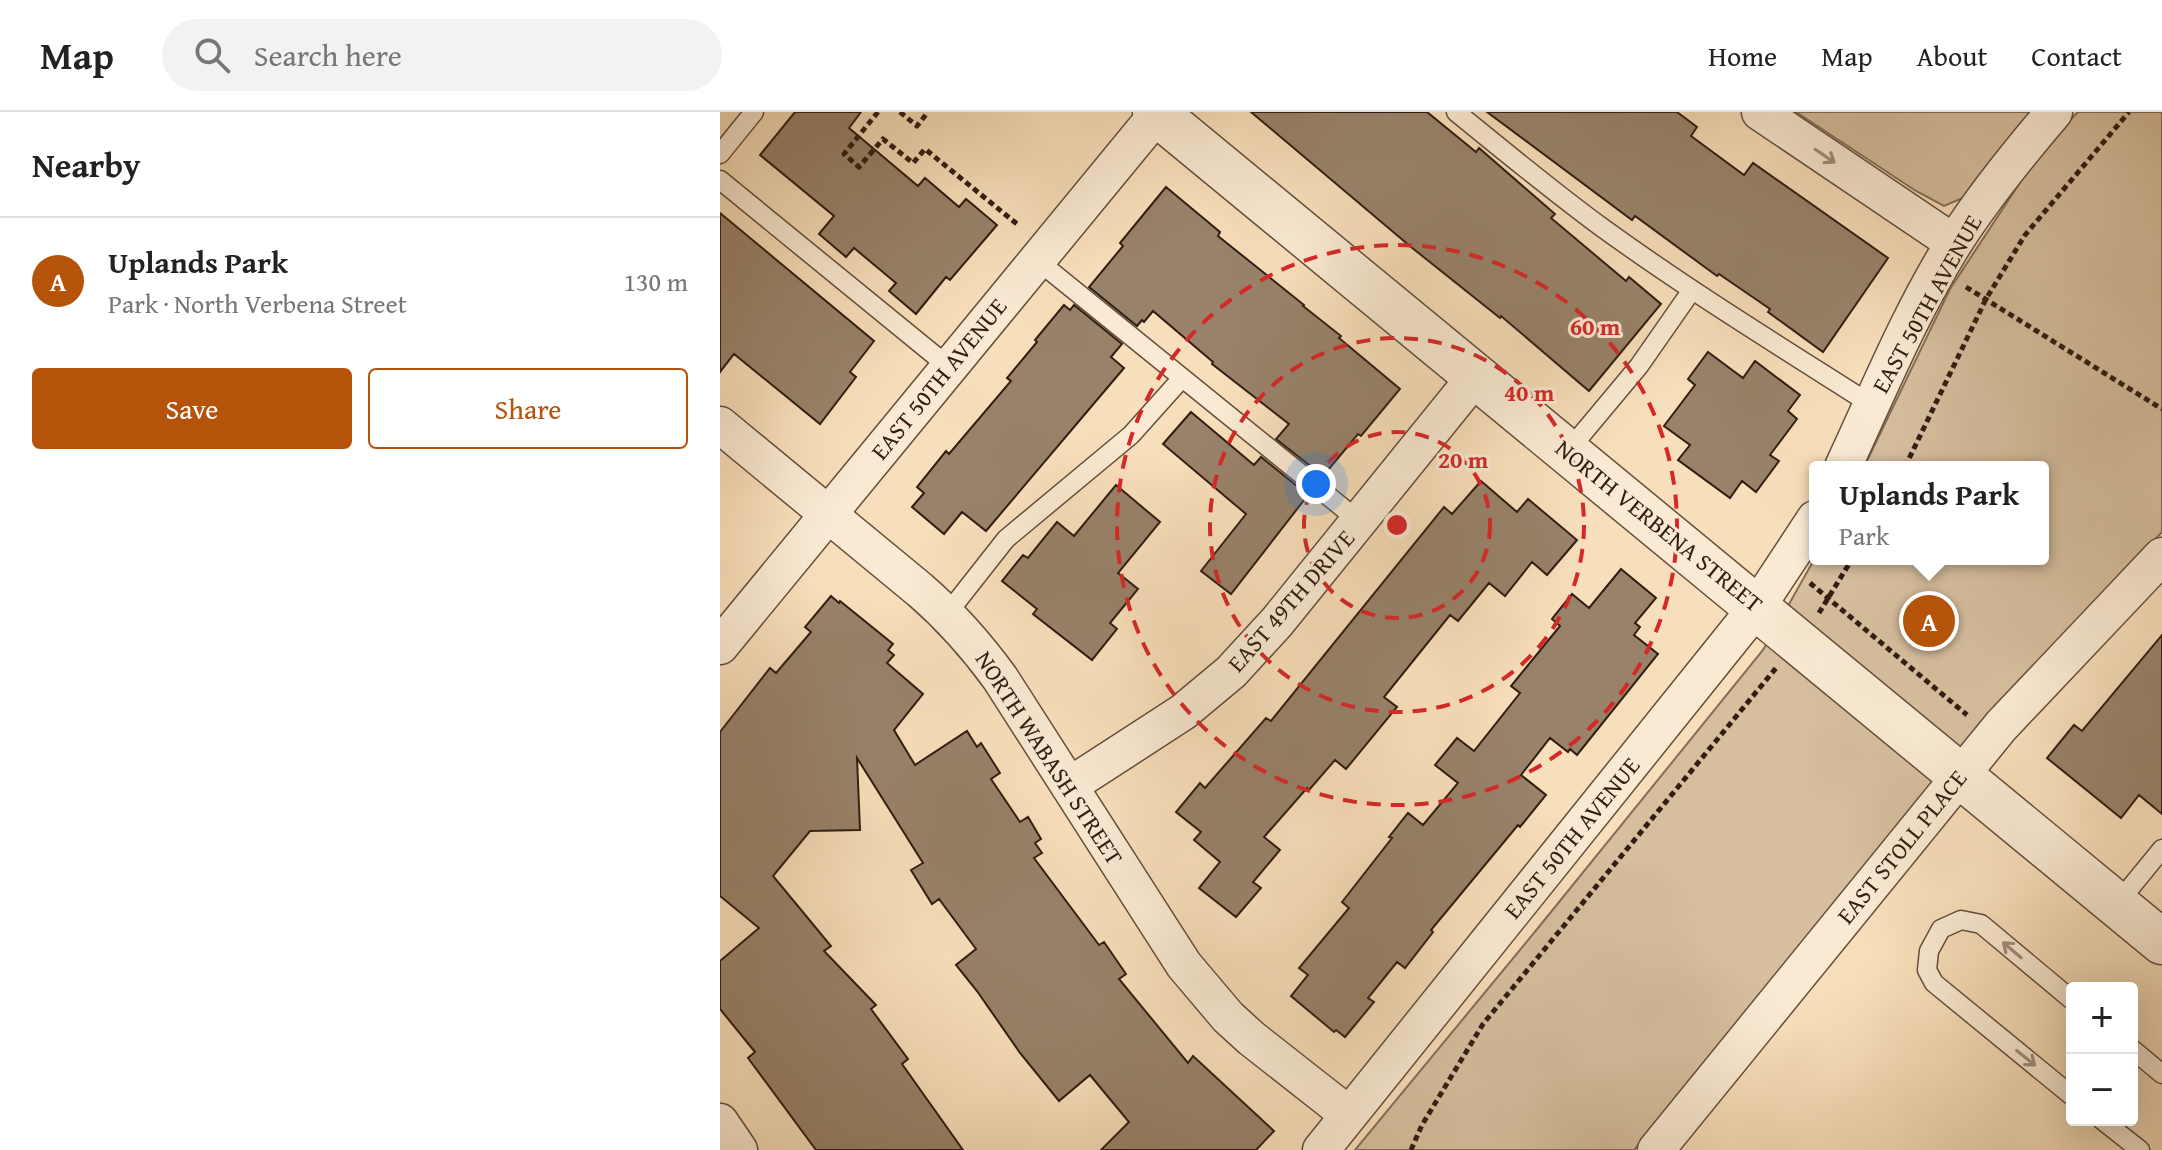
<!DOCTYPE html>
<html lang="en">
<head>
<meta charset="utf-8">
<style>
  :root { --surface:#fff; --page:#f2f2f2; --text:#222; --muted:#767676; --line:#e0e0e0; --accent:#b45309 }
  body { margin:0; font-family:"Gentium Book Plus",serif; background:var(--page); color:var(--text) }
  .controls { position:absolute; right:24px; bottom:24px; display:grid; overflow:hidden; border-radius:8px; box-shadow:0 8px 32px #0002 }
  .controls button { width:72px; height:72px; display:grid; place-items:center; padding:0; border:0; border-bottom:2px solid var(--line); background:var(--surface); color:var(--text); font:40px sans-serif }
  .you { position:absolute; left:596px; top:372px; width:28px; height:28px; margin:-20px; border:6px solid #fff; border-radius:50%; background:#1a73e8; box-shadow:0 0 0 12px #1a73e833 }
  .badge { display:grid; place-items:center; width:52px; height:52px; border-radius:50%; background:var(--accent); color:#fff; font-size:26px; font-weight:700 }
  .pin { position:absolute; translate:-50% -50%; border:4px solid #fff; box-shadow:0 2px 8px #0006 }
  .popup { position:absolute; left:1089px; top:349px; width:240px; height:104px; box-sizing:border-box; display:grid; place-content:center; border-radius:8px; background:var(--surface); filter:drop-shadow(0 2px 6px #0005); font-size:26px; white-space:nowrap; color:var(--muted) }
  .popup b { font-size:30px; color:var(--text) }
  .popup::after { content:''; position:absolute; left:50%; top:100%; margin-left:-16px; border:16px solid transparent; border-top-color:var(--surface) }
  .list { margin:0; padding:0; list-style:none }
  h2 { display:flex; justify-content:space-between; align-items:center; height:104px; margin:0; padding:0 32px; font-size:34px }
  h2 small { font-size:26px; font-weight:400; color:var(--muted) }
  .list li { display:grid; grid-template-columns:52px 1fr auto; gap:24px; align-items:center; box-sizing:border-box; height:128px; padding:0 32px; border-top:2px solid var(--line) }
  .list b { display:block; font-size:30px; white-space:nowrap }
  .list p { margin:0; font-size:26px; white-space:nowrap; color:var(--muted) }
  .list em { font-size:26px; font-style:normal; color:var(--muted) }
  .actions { display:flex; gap:16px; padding:24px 32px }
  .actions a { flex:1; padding:18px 0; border:2px solid var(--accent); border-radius:8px; text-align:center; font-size:28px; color:var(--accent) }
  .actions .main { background:var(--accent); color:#fff }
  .icon { flex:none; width:44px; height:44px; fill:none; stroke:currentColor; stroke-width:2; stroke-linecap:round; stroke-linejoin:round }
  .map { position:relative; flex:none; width:1442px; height:1038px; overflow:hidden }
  header { display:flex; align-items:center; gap:48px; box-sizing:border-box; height:112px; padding:0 40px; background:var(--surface); border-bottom:2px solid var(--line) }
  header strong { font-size:38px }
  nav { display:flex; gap:44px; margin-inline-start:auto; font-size:28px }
  .search { width:560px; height:72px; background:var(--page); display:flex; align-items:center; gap:20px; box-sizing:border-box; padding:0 28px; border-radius:44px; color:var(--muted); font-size:30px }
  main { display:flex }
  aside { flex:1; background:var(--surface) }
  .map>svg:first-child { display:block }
  .green { fill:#d6be9e; stroke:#846e58; stroke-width:2 }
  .building { fill:#98826a; stroke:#311d12; stroke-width:2 }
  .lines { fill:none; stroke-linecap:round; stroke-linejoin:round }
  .service-casing { stroke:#634e3c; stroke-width:21 }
  .minor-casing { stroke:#634e3c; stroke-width:39 }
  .tertiary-casing { stroke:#634e3c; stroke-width:47 }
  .path { stroke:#311d12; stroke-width:5; stroke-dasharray:6 4; stroke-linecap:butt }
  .service { stroke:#faead3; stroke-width:18 }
  .minor { stroke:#faead3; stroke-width:36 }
  .tertiary { stroke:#faead3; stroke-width:44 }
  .oneway { stroke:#a08e7c }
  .ring { fill:none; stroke:#d62828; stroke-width:4; stroke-dasharray:14 10 }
  .labels { text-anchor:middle; stroke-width:6; stroke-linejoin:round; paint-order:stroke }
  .street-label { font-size:24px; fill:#311d12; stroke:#faead3 }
  .centre { fill:#d62828; stroke:#faead3; stroke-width:4 }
  .ring-label { font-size:24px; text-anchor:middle; font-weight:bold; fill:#d62828; stroke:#faead3; stroke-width:6; stroke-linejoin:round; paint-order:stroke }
</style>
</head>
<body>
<header>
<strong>Map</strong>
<div class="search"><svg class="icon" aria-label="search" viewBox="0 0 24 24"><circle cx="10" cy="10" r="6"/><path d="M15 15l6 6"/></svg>Search here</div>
<nav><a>Home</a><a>Map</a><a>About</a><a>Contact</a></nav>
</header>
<main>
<aside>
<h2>Nearby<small></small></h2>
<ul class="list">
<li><span class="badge">A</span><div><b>Uplands Park</b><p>Park · North Verbena Street</p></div><em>130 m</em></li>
</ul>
<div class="actions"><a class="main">Save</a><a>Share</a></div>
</aside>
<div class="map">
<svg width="1442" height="1038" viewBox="0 0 1442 1038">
  <rect width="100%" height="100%" fill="#f8dfbb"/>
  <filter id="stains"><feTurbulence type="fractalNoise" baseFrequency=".0025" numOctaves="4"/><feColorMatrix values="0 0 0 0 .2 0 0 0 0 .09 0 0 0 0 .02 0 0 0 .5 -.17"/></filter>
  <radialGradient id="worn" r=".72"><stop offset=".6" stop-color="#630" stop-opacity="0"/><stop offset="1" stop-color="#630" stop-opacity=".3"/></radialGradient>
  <path class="green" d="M1076,0H1313L1243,86L1224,94L1196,79Z
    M1358,0H1442V420L1256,617L1186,713L914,1038H635L818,816L1043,538L1095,446L1323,447V355H1144L1230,177L1324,34Z"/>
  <path class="building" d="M75,0H141L129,16L198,74L205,66L239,95L246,87L277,113L230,168L226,165L196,202L169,179L176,171L134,136L126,145L99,122L114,104L40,43Z
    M531,0H707L756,40L759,36L835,102L831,106L906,169L909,165L941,192L869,279L781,204L780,206L691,135Z
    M767,0H957L977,15L971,24L1024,63L1033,51L1168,146L1103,240L1048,200L1050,197L999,162L997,164L915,104L912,108Z
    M446,75L500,120L498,124L584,193L583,194L621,224L619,226L680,277L641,324L638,322L603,364L556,327L569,312L492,252L493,250L433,199L424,210L422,208L417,214L369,175L403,134L400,131Z
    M0,101L154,229L130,260L136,265L100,312L14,242L0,260Z
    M344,193L350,198L354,193L402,232L391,245L404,256L266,419L242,400L224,422L192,395L204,381L197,375L226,339L229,342L291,269L287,266L317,230L315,228Z
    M988,240L1023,266L1035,249L1080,283L1068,299L1077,307L1050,343L1059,349L1036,380L1022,369L1010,386L958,348L970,333L944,314L975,273L968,267Z
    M471,300L534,353L541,345L588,383L511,482L481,459L526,402L443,332Z
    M761,369L797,400L808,387L857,428L827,463L812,450L785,484L769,471L738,509L730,503L664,585L677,595L626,657L615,648L589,678L587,676L544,725L560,738L533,770L541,776L516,805L479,776L500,750L474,728L481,720L456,700L480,671L485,676L546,606L551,609L724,395L732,402Z
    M396,373L440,410L398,461L418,477L390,511L397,517L372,548L313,502L317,497L282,469L303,443L308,446L337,410L354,424Z
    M901,457L936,486L915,511L920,515L914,523L938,542L857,643L850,637L848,640L830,626L801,663L826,683L800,715L798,713L711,818L713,820L685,856L677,850L648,886L654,890L625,925L616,918L614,920L571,884L588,863L579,856L629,796L622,790L672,726L669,725L688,701L703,713L738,671L715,653L737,626L754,639L800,581L791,574L840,514L832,507L852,482L869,496Z
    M111,484L119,491L120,489L173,532L168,538L174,543L167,551L203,582L174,618L195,653L247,619L257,635L261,631L280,661L271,667L300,710L308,705L321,727L315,731L322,741L314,746L379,833L384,830L406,862L399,867L468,951L473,944L554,1019L536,1038H381L409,1010L370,963L339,989L300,941L257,879L236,853L256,837L219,787L212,792L191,758L203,751L137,646L140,718L90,719L53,764L111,834L104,839L156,893L151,897L188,947L182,952L243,1038H96L28,946L35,940L0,897V849L39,816L0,784V620L50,556L56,561L91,520L85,515Z
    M1442,523V702L1419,683L1401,706L1327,646L1354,613L1362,619Z"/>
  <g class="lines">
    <g class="service-casing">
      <path id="service" d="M736,0C784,39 831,78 880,114C968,178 1061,235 1152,293
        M0,42L34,0
        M0,68L229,255
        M317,148L639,409
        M848,339L919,254L972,178
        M227,502L286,427L411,323L462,266
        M1397,792L1442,737
        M1352,888L1261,812L1241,808L1221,817L1209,839L1207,858L1214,871L1352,984
        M1412,937L1442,962
        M1382,1008L1420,1038"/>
    </g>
    <g class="minor-casing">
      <path id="minor" d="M1040,0L1234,131
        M0,313L200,478C230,504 256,533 280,566L464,853L508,905L531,926L629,1003
        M1123,355C1158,280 1190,201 1234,131C1263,85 1299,41 1334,0
        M0,534L439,0
        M349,674L463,600L511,560L557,510L756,264
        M0,1010L19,1038
        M601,1038L1037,495L1095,407
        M936,1038L1281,614L1442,444"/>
    </g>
    <g class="tertiary-casing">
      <path id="tertiary" d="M435,0L1442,830"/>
    </g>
    <path class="path" d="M158,0L124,42L139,55L163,27L193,51L205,37L297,112
      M180,0L197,14L208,0
      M1246,175L1442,297
      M1185,355L1266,187L1305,123L1409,0
      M1090,471L1247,603
      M1099,501L1132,447
      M691,1038L702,1013L763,912L1056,556"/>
    <use href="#service" class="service"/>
    <use href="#minor" class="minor"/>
    <use href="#tertiary" class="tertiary"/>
  </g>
  <defs><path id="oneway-shaft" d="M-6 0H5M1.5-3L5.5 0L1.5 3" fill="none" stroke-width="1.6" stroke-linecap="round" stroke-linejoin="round" transform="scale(2)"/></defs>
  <g class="oneway">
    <use href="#oneway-shaft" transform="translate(1105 44) rotate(34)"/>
    <use href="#oneway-shaft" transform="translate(1292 838) rotate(-140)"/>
    <use href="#oneway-shaft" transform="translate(1306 946) rotate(39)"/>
  </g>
  <g class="ring">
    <circle cx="677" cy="413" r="93"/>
    <circle cx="677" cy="413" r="187"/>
    <circle cx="677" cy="413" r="280"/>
  </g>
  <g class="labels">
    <g class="street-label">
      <text transform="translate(1207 192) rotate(-61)" y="8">EAST 50TH AVENUE</text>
      <text transform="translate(219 267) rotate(-51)" y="8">EAST 50TH AVENUE</text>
      <text transform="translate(939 414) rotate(39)" y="8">NORTH VERBENA STREET</text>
      <text transform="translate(571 489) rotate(-49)" y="8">EAST 49TH DRIVE</text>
      <text transform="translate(329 646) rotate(57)" y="8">NORTH WABASH STREET</text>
      <text transform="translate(852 726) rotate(-51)" y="8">EAST 50TH AVENUE</text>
      <text transform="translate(1182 735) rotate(-51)" y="8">EAST STOLL PLACE</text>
    </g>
  </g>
  <circle cx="677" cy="413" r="12" class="centre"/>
  <g class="ring-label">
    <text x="875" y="223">60 m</text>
    <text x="809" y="289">40 m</text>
    <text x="743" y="356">20 m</text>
  </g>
  <rect width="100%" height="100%" filter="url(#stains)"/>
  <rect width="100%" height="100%" fill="url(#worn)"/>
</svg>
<div class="controls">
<button>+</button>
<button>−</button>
</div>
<div class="you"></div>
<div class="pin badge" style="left:1209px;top:509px">A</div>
<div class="popup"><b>Uplands Park</b>Park</div>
</div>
</main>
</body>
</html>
